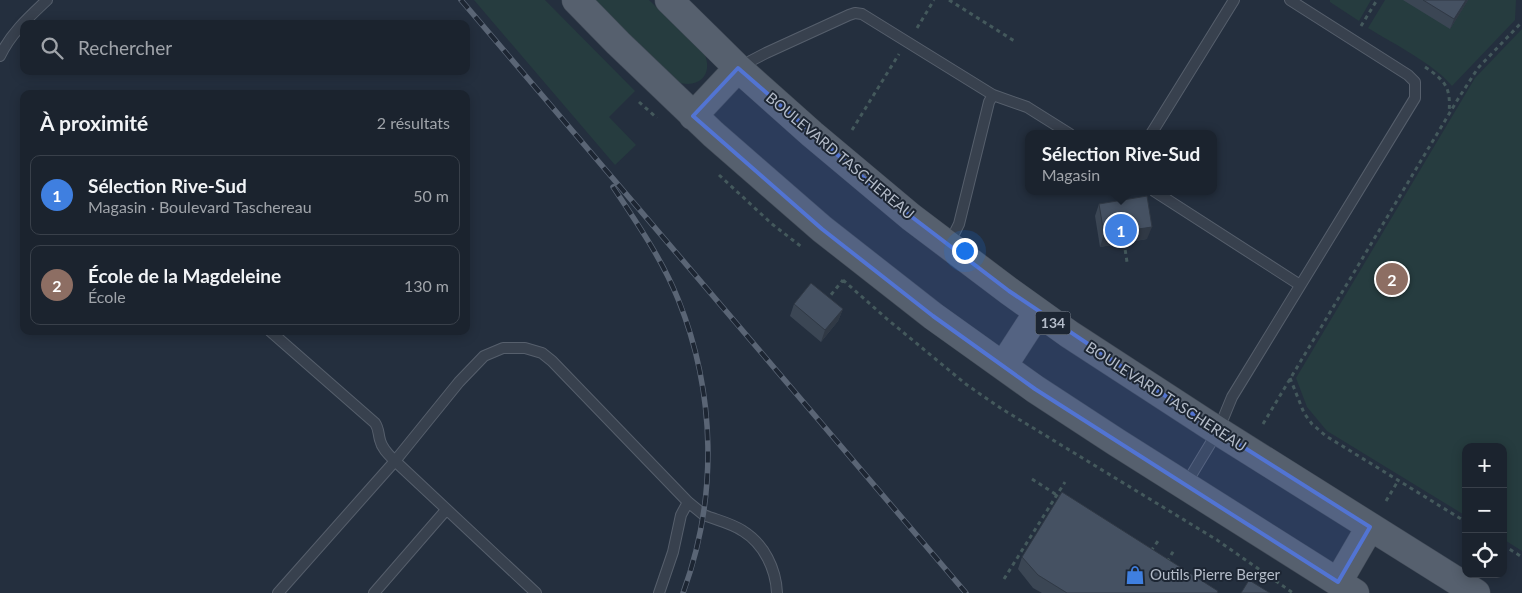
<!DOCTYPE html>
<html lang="fr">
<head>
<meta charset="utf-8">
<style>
  :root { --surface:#1b232e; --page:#282f3a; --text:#f1f3f6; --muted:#a0a4aa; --line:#39404a; --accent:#0b8043 }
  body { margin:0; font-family:Lato,sans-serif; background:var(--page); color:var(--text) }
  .controls { position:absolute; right:15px; bottom:15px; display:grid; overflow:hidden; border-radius:10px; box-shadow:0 2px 12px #0003 }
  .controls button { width:45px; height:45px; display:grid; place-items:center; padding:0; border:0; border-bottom:1px solid var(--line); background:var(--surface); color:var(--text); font:25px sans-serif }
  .you { position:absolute; left:964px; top:250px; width:18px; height:18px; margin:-12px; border:4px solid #fff; border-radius:50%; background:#1a73e8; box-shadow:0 0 0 8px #1a73e833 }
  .badge { display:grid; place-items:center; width:32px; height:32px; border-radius:50%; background:var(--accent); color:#fff; font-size:16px; font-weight:700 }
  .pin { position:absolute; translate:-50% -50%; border:2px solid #fff; box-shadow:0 1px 5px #0006 }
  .popup { position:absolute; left:1025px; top:130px; width:192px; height:65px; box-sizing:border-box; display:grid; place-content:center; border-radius:10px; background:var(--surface); filter:drop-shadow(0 1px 4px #0005); font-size:16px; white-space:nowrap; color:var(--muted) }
  .popup b { font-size:19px; color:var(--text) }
  .popup::after { content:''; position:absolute; left:50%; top:100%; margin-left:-10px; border:10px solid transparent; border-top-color:var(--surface) }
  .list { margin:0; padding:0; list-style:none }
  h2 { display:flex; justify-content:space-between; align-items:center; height:65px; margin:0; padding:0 20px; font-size:21px }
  h2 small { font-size:16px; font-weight:400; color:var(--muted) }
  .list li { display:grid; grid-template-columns:32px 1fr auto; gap:15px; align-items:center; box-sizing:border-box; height:80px; margin:0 10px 10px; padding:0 10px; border:1px solid var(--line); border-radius:10px }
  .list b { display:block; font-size:19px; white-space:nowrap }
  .list p { margin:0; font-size:16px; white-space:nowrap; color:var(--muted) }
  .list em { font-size:16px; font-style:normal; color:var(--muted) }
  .icon { flex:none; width:28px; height:28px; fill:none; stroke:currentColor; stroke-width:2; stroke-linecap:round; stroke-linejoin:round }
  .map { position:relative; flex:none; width:1522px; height:593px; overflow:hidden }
  .search { position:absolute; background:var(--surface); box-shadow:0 2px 12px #0003; left:20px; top:20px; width:450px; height:55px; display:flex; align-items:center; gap:12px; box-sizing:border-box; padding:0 18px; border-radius:10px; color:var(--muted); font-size:19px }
  .panel { position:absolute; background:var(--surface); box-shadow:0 2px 12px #0003; left:20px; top:90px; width:450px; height:245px; border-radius:10px }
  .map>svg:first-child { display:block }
  .green { fill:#263c3f }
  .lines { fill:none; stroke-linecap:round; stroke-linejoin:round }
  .service-casing { stroke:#565f6c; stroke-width:12 }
  .primary-casing { stroke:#414a57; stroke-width:29 }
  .path { stroke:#44595c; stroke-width:3; stroke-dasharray:4 4; stroke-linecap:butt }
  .service { stroke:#38414e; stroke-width:10 }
  .primary { stroke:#56606e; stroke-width:28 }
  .rail-casing { stroke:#5a6575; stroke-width:5.5 }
  .rail { stroke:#1d2633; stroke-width:4; stroke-dasharray:11; stroke-linecap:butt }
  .wall { fill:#3b4654 }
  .shaded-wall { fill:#303945 }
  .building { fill:#455162; stroke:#303945 }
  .marked { fill:#5274d3; fill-opacity:0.2; stroke:#5274d3; stroke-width:4; stroke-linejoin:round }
  .labels { text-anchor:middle; stroke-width:4; stroke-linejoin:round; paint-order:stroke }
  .shield { fill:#1d2633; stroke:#878f9c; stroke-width:1 }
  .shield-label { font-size:14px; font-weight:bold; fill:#b4bcc9 }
  .street-label { font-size:15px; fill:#b4bcc9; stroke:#1d2633 }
  .poi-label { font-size:15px; fill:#b4bcc9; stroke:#1d2633; text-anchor:start }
</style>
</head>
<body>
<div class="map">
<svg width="1522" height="593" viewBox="0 0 1522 593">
  <rect width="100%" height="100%" fill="#242f3e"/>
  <path class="green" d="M474,0H545L635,91L609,117L636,145L615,165Z
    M594,0H649L705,55C713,76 698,89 677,82Z
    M1330,0H1371L1359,21L1330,2Z
    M1385,0H1516L1515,20L1452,86C1434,64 1394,44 1368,28Z
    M1522,29V551L1503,539V447H1466V516L1327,431L1307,407L1296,378L1475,78Z"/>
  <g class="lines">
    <g class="service-casing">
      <path id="service" d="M0,56C11,33 29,17 47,0
        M739,67L766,53L849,15L855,13L862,14L993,95L1027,107L1070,134
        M1151,134L1234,0
        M1154,191L1300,285
        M946,243L955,232L959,224L989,102L993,95
        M270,331L375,423C379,429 378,433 380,440C382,449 389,455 395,461L536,593
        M1186,484L1218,431L1232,397L1415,98V82L1408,75L1290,0
        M278,593L395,461L459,382L484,356L503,348H525L542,353L552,361L688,502L704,515C716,520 731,523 743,531C764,544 776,569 777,593
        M374,593L446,510
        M659,593L673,552L681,515L688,502"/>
    </g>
    <g class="primary-casing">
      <path id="primary" d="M576,0L618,43L713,134L822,229L933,316L1035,389L1116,442L1355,593
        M669,0L738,68L812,134L911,217L1009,291L1069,334L1218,431L1476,593
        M693,116L738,68
        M1003,366L1038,312
        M1338,582L1370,527"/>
    </g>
    <path class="path" d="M949,0L1016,42
      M1361,26L1377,0
      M917,28L934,0
      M1425,67C1446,81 1451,88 1449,113
      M639,102L657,118
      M852,130L899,54
      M719,175L772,224L803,248
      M1124,242L1127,262
      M843,280L887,319L967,385L1002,409L1217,540L1293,593
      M826,301L843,280
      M1290,378L1304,413L1312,424L1326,436L1466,522
      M1263,424L1458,99L1478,68L1522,22
      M1032,479L1063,499
      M1386,501L1398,481
      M1503,545L1522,557
      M1151,551L1158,541
      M1167,562L1174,550
      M1004,579L1065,482"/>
    <use href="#service" class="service"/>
    <use href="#primary" class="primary"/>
    <g class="rail-casing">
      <path id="rail" d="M461,0L966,593
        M613,187C637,223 662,259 678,299C716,393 718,498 683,593"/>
    </g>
    <use href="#rail" class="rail"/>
  </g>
  <path class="wall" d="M1403,0H1468L1450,29Z
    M1099,204L1147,239L1100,247L1095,216Z
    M794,304L843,309L838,321L821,342L790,316Z
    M1022,557L1217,593H1042L1033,588L1018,569Z"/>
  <path class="shaded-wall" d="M1466,0H1468L1467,2L1450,29L1454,19Z
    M1152,227L1147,239L1100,247L1104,234Z
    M843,309L838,321L821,342L825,330Z"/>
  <path class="building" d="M1423,0H1466L1454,19Z
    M1147,196L1152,227L1104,234L1099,204Z
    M811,283L843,309L825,330L794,304Z
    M1062,492L1218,591L1217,593H1067L1038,575L1022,557Z
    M1249,580L1270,593H1241Z"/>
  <path class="marked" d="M738,68L887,198L1009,291L1218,431L1370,527L1338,582L1035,389L933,316L822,229L693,116Z"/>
  <defs>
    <g id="shop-bare" transform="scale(1.5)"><path d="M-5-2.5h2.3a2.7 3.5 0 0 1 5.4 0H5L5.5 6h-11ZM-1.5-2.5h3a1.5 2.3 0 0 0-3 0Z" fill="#3f7fe0" stroke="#1d2633" stroke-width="2.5" paint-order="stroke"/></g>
  </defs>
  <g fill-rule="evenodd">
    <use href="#shop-bare" x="1135" y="575"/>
  </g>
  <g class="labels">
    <rect class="shield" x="1035.5" y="311.5" width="35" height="23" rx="4"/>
    <g class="shield-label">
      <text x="1053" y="328">134</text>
    </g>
    <g class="street-label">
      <text transform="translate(840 156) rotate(40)" y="5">BOULEVARD TASCHEREAU</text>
      <text transform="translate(1166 397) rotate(33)" y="5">BOULEVARD TASCHEREAU</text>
    </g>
    <g class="poi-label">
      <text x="1150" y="580">Outils Pierre Berger</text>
    </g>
  </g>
</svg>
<div class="controls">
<button>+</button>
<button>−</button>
<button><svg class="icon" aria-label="locate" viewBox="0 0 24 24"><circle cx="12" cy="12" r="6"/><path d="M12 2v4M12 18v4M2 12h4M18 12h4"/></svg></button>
</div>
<div class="you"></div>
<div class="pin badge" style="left:1121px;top:230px;background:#3f7fe0">1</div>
<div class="popup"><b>Sélection Rive-Sud</b>Magasin</div>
<div class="pin badge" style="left:1392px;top:279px;background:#8d6e63">2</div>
<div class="search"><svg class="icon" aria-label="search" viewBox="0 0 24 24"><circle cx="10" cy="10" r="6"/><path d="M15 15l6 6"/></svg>Rechercher</div>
<section class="panel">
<h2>À proximité<small>2 résultats</small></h2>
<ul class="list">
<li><span class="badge" style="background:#3f7fe0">1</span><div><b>Sélection Rive-Sud</b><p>Magasin · Boulevard Taschereau</p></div><em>50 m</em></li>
<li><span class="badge" style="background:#8d6e63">2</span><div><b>École de la Magdeleine</b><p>École</p></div><em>130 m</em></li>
</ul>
</section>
</div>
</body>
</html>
